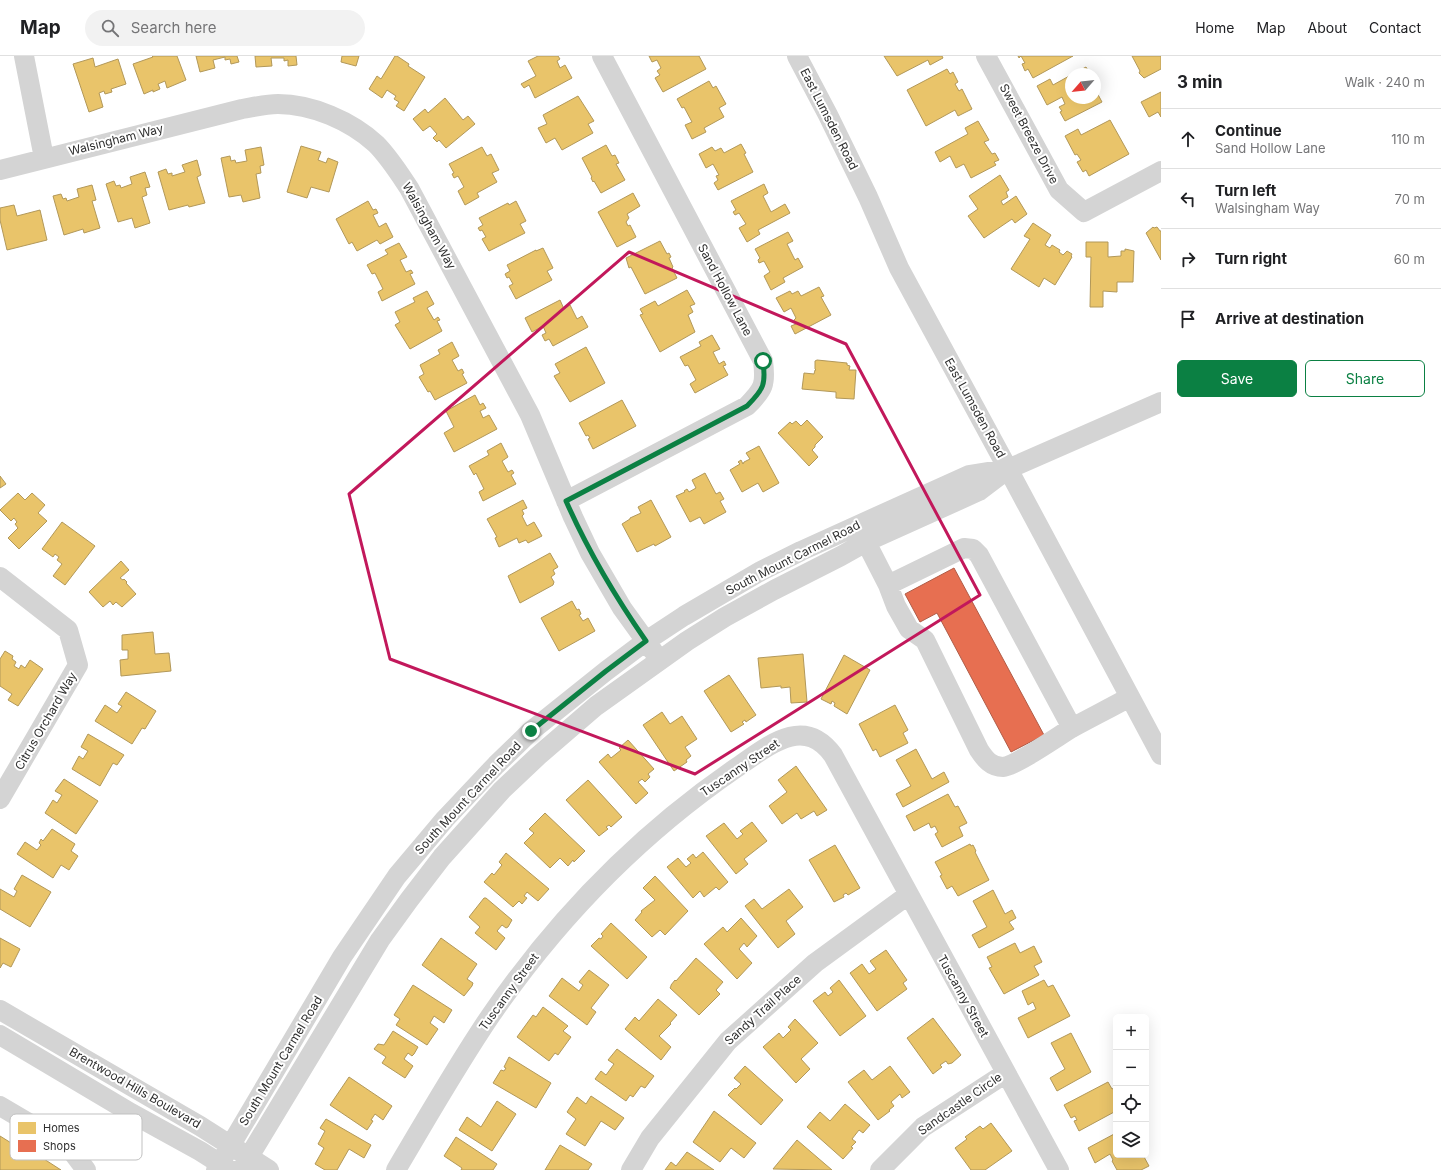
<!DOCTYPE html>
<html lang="en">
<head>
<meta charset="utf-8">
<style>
  :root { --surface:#fff; --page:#f2f2f2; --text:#202124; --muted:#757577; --line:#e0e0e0; --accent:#0b8043 }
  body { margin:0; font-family:Inter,sans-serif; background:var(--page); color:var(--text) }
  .controls { position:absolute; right:12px; bottom:12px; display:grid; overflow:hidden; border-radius:6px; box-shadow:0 4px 16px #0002 }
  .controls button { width:36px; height:36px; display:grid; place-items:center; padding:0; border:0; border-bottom:1px solid var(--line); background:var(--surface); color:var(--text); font:20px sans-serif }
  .compass { position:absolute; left:1065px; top:12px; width:36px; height:36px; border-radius:50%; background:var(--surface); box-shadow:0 4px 16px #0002; rotate:242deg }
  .stop { position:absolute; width:12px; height:12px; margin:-9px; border:3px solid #0b8043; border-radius:50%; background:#fff }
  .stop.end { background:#0b8043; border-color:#fff; box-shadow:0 1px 4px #0008 }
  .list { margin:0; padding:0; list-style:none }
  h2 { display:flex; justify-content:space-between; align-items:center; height:52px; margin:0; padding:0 16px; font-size:17px }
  h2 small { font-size:13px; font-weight:400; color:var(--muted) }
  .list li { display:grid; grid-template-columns:26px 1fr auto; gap:12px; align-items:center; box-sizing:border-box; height:60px; padding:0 16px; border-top:1px solid var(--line) }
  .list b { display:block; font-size:15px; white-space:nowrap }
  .list p { margin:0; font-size:13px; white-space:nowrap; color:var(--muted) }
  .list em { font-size:13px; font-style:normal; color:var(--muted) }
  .actions { display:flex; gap:8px; padding:12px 16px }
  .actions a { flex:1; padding:9px 0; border:1px solid var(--accent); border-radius:6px; text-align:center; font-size:14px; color:var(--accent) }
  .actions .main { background:var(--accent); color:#fff }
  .icon { flex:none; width:22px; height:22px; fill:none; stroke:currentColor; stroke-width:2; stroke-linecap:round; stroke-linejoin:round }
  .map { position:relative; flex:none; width:1161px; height:1114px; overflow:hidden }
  header { display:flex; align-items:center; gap:24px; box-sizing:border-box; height:56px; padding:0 20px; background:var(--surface); border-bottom:1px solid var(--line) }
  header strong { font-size:19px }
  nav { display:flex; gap:22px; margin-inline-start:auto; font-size:14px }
  .search { width:280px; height:36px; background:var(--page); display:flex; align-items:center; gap:10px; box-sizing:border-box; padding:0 14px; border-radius:22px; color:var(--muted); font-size:15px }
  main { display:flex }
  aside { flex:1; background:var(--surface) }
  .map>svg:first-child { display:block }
  .homes { fill:#e9c46a; stroke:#b29859 }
  .shops { fill:#e76f51; stroke:#b05c47 }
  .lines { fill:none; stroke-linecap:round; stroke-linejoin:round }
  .minor { stroke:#d4d4d4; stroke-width:20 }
  .route { stroke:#0b8043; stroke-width:5 }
  .marked { fill:none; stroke:#c2185b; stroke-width:3; stroke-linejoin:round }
  .labels { text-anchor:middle; stroke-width:4; stroke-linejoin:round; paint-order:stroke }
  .street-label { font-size:12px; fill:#303030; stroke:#fff }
  .key { fill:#fff; stroke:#c1c1c1; stroke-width:1 }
  .key-label { font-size:11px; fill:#303030 }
</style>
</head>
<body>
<header>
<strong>Map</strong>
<div class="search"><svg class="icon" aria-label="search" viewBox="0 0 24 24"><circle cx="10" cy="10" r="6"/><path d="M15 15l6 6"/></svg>Search here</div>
<nav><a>Home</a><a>Map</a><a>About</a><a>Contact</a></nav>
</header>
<main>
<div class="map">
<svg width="1161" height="1114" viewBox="0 0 1161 1114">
  <rect width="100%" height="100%" fill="#fff"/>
  <path class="homes" d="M152,0H177L186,24L167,32L165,25L158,28L160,33L153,36V34L144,38L133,8L153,1Z
    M196,0H237L239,6L231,8L230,3L225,4V1L213,4L215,12L200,16Z
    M255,0H296L297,9L288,10V4L284,5V2H271L272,10L256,11Z
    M342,0H359L356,10L341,6Z
    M395,0H397L409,8L408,10L425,21L404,55L396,50L399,46L394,43L396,40L387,34L382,42L369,33L377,20L381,23Z
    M538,0H558L560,3L557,5L560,12L565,9L572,22L535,42L529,29L524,32L521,28L536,20L528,5Z
    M649,0H699L706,13L663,36L655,22L660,19L657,15L661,12L657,4L652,6Z
    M884,0H942L943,2L930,9L928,4L897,20Z
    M1018,0H1073L1033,22L1028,13L1025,15L1022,8L1025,7L1021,0L1019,2Z
    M1132,0H1161V13L1144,22L1139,17L1140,15Z
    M93,2L95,11L118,3L126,28L111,33L112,36L105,38L104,35L99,37L103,51L89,56L73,8Z
    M1086,11L1090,18H1073Z
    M947,13L950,18L953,16L958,26L955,28L959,35L962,33L972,53L958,60L955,54L926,70L907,34Z
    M1071,19V42H1095V33L1102,46L1065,65L1060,56L1062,55L1059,51L1065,48L1062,41L1047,49L1037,30L1050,23L1053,29Z
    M709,25L713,32L716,30L726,48L719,52L724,61L704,72L706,76L692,83L685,69L692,66L684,51L682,52L677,43Z
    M1161,36V61L1158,56L1149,61L1141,46Z
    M578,40L594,65L588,68L593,77L562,94L555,82L546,87L538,72L547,68L543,59Z
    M445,42L463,64L468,60L475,68L446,92L439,84L437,86L433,82L437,78L430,70L423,75L413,63L425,53L428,57Z
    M1110,64L1129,98L1089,120L1086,114L1083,116L1077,106L1081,104L1077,98L1075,99L1065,80L1078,73L1081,79Z
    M978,65L989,84L984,86L992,98L995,97L999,104L994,106L996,109L971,122L964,108L956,112L950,100L940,106L935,96L968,78L965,72Z
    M741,88L746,97L744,98L753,116L718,134L714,127L718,124L716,120L719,119L713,108L706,112L699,98L712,91L715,95L721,92L724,97Z
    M606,89L612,100L615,99L619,107L616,108L625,124L601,137L594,125L593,126L591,122L592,121L582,102Z
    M301,90L321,96L318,104L326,107L328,102L338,106L329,136L311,131L307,142L287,136Z
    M261,91L264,109L260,110L261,117L256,118L260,142L243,146L241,139L229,141L221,102L230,100L231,105L235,104L236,107L247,105L245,94Z
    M482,91L487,100L491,98L499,114L492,117L497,126L477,137L479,141L465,149L458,135L464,131L458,120L454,122L452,118L454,117L449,108Z
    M197,104L201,119L197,121L205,147L189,151L188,149L169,154L158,116L166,113L168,118L172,117V120L185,116L182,109Z
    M145,116L150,131L145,132L147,139L142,141L150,167L135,172L132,162L118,166L106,128L114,125L116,130L120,129L121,132L132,128L130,121Z
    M1000,119L1009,134L1006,136L1008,141L1001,145L1003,149L1016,140L1027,158L1015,167L1012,163L984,182L968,160L978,153L969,140Z
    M764,128L768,137L763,140L771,156L785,148L790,157L758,174L760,178L747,186L739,172L746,168L739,157L735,159L733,156L736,154L731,145Z
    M92,129L96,144L92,145L100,172L84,177L83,173L64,179L53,140L61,138L63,143L66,142L67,145L79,141L77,133Z
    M633,137L640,150L627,158L629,162L626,166L628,170L630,169L636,181L617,191L598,156Z
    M368,145L373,154L376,153L378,157L373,159L379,171L386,167L393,181L380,188L377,184L357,195L352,186L349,188L336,163Z
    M516,145L526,165L520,168L525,177L489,195L482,183L486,181L482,174L480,175L478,172L483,169L479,162L508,147L509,149Z
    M14,149L17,160L40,154L47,184L7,194L0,164V152Z
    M1033,167L1051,179L1045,189L1050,192L1052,189L1060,194L1059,196L1063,199L1067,195L1072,198L1071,200L1072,201L1055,229L1044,222L1039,231L1011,213L1030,183L1024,180Z
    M1153,171L1154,172L1157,171L1160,175H1161V204L1146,177Z
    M788,176L793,185L787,188L795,204L798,202L803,211L783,222L785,226L771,234L764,220L770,216L764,205L759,207L758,204L760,202L755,193Z
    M660,185L667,198L669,197L671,201L669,202L673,211L672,212L677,222L645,238L631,211L629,212L626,202Z
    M1086,186H1108V201L1121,200V195H1125V193L1134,195L1133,226H1117V236L1103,235V251H1090L1091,201H1086Z
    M399,187L407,201L400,204L406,216L411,214L413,217L410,218L415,228L382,245L378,236L383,233L375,217L372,218L367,209L388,198L385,194Z
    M543,192L553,212L547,215L552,224L516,243L509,230L513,228L509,221L507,222L505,218L510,215L507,209L536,194V195Z
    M819,231L824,240L821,241L831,259L795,278L791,270L796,268L794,264L796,262L791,252L784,256L776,242L790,235L792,238L798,235L801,240Z
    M687,234L695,248L690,250L693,256L688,259L695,276L660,296L640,259L643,258L640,253L655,245L658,250Z
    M427,235L434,248L427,252L434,264L438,261L440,264L437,265L442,275L410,293L395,269L400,266L395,256L415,246L413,242Z
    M560,244L564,253L570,249L577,263L582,260L588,271L553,290L549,283L545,285L542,279L546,277L543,270L532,276L525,262Z
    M712,279L720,293L713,296L719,308L724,305L726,309L723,310L728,319L695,337L690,328L696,324L688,309L685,310L680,301L701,290L699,286Z
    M452,286L459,300L452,304L458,315L462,313L464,317L462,318L467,327L435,344L430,335L428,336L419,321L424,318L420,309L440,298L438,294Z
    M586,291L605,327L570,346L554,320L560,317L555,308Z
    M817,304L847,307V309L850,310L849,314H856L854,343L836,342V336L802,333L804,317L814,318L815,314H816L815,313V305Z
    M475,339L480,349L483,347L486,352L480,355L483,362L489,359L497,373L454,396L444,377L454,371L446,355Z
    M622,344L636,370L593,393L588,383L590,382L588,379L586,380L579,367Z
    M807,364L823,381L815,389V391L812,394L818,401L809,410L778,377L790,366L792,368L796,365L801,370Z
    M501,387L508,401L502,405L508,416L512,414L514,417L511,419L516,428L483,445L479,436L484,433L476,417L474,419L469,410L489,399L487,395Z
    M759,390L779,427L763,436L758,427L742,436L730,414L740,408L738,406L741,404L743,408L744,406L750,403L746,397Z
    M705,417L716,438L720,436L724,443L720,445L726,456L704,468L700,461L690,466L676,440L685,436L684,435L687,433L689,436L696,432L692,424Z
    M0,420L6,428L0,432Z
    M18,437L25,444L32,437L45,449L38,457L47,465L19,493L8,482L18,472L15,468L17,466L14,462L11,465L0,454Z
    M523,444L527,452L522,454L524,458L522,460L527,470L534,466L542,480L528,487L526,484L519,487L517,482L499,491L495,482L497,481L487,463Z
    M651,444L671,481L655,490L654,488L637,496L622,468L630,463V462L641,457L638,451Z
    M62,466L95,490L65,529L53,520L62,508L57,504L59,501L55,498L53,501L42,493Z
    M550,497L558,511L553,514L555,518L551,521L554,526L553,529L520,547L508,520Z
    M121,505L129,514L120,522L123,524L124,523L127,526L126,527L136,538L122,551L116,546L113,549L110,545L103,551L89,536Z
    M572,545L577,554L579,553L581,558L579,559L583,565L588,562L595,575L559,595L541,562Z
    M153,576L155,598L169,597L171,615L121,620L120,604L128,603V594H122V579Z
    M5,595L13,600L12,603L16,606L14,610L19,613L21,609L25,612L30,604L43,613L18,650L8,644L12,638L0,630V603Z
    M803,598L807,646L791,647L790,631L781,632V630L761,632L758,602Z
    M844,599L870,614L847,658L834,650L835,647L832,645L831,648L821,643Z
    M729,619L756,659L746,666L745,664L742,666L744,668L731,676L704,635Z
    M126,636L156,655L145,673L142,672L132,688L95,665L105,649L117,657L122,650L118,648Z
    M895,649L908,674L903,677L908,687L880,701L876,693L873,695L859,668Z
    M662,656L670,668L682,660L697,683L685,691L691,700L686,704L687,706L674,715L643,669Z
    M88,678L124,699L117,709L113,707L100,730L72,713L79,700L83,703L88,695L81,691Z
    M628,684L654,713L648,718L650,721L645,726L642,723L638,726L648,737L636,748L599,706L608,698L611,702L621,694L619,692Z
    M916,693L932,723L944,716L949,726L903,751L896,738L911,730L896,704Z
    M796,710L827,754L817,760L814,755L801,763L797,757L782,768L769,750L787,736L778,724Z
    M64,723L98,745L76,778L45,757L53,744L57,747L62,739L55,735Z
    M588,724L622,761L611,771L609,769L606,771L608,773L599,780L566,744Z
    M948,738L955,751L958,750L967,767L959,771L963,780L942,791L935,778L938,776L935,770L931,772L929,767L914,775L906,760Z
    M545,757L585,795L574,806L573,804L568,810L560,802L550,812L524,787L534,777L529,773Z
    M752,766L767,785L744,803L748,808L736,818L706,780L724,767L737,783L743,778L740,775Z
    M52,773L75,788L71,795L78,800L69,814L61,809L53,822L17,798L25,786L37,794L41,789L39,787L41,783L43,785Z
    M970,788L971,790L973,789L976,795L975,796L989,824L958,840L952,830L947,833L940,820L942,819L935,806Z
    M835,789L860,832L848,839L846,837L843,839L844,841L834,846L809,804Z
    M703,796L728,826L719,834L716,831L704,841L700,835L693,842L667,811L678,802L686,811L691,807L687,803L693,798L696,802Z
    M506,797L549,833L538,845L527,836L524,840L527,842L522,848L519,845L513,851L484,826L492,817L494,819L502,809L499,806Z
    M22,819L51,836L30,871L0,853V833L14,841L17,835L14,833Z
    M655,820L688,855L665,879L660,874L652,881L635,864L642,856L641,855L655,844L643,832Z
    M789,833L803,851L786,865L795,878L778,892L745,850L754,843L762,853Z
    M993,834L1005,858L1012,854L1016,862L1009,866L1014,873L979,892L972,879L987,871L973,845Z
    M484,842H486L512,864L508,871L506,872L502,869L497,875L505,882L496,894L475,877L480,871L469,861Z
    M741,862L757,880L747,891L744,887L739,893L752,907L737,923L704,888L723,871L727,876Z
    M611,867L647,901L627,923L591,890L599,882L601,883L603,880L601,878Z
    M0,882L20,893L11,911L3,907L0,912Z
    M441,882L477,908L467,923L473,927L472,930L464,940L422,909Z
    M1015,887L1020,897L1034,890L1042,906L1034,910L1039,919L1004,938L989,912L992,911L987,901Z
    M886,894L907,924L903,927L907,933L877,955L850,917L862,908L869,918L876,913L870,905Z
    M696,902L723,926L716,934L720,938L699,959L670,932L671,930V929L675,924L676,925Z
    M589,914L609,929L591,952L596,956L587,969L549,940L562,922L579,935L583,929L579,926Z
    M839,924L866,960L840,980L813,945L825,936L828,940L833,936L830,932Z
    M1044,924L1048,931L1053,929L1070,960L1028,982L1018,962L1036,953L1033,946L1028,949L1022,935Z
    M413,929L452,954L444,967L434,960L430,967L438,973L427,989L396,969L400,963L394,959Z
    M658,943L677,959L670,967L671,968L659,980L671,991L661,1004L625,973L635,961L639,965Z
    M543,951L568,970L563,975L571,981L558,999L555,997L549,1005L517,981L533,959L536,961Z
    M933,962L961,999L952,1007L948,1008L946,1005L940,1009L942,1011L933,1018L907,982Z
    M795,963L818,987L801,1003L810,1013L796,1027L763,991L779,977L783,982L791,974L788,971Z
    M393,975L418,991L414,998L412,1000L408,997L404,1003L413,1010L405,1022L382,1007L386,1001L374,993L378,988L384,989Z
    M1071,977L1091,1016L1057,1035L1050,1022L1065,1013L1051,987Z
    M617,993L654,1020L645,1032L641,1030L633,1041L630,1039L626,1045L595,1023L601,1015L606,1019L614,1008L608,1004Z
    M509,1001L551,1027L536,1052L493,1027L501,1014L504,1015L506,1012L504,1011Z
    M745,1010L783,1044L761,1069L728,1039L735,1032L736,1033L741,1028L734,1022Z
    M890,1010L910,1036L902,1042L900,1038L891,1046L894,1050L889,1054L890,1055L878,1064L848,1026L864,1014L872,1024Z
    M349,1021L392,1050L383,1064L375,1058L371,1064L373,1065L367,1074L330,1049Z
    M1108,1026L1112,1033L1116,1031V1055L1079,1075L1074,1065L1077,1064L1075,1060L1071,1062L1064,1049Z
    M591,1040L624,1062L615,1074L601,1065L585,1090L566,1078L576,1063L567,1056L577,1041L586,1048Z
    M497,1045L516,1058L492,1095L459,1074L467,1061L481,1071Z
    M845,1048L870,1069L863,1077L859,1074L852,1083L856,1086L851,1091L853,1092L843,1103L807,1071L820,1056L830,1065Z
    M714,1055L756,1087L744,1102L731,1092L720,1106L693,1086Z
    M326,1063L371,1089L364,1102L349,1093L337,1114H325L315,1108L324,1092L318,1088L325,1075L320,1072Z
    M991,1067L1012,1095L985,1114H971L955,1092L967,1083L965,1081L980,1070L983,1073Z
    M1116,1077V1099H1143L1149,1110L1141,1114H1117L1112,1105L1113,1104L1110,1098L1095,1107L1088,1092Z
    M0,1080L24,1095L30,1094L61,1114H0Z
    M456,1081L497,1108L493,1114H461L462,1112L444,1100Z
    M797,1084L832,1114L773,1113Z
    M560,1089L592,1108L588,1114H545Z
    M687,1096L714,1114H665L671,1106L676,1110Z"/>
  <path class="shops" d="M954,512L1044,679L1011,696L937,557L920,566L905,538Z"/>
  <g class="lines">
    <path class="minor" d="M24,0L44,102
      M797,0L828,59L868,141L899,212L1008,413L1161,699
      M986,0L1059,134L1084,156L1161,115
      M0,114L242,53C254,51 266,48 278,48C312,48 351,65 376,88C389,101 399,117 409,132L530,359L573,461L590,497L622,552L653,595
      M566,445L747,350C764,333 766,328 763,305L602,0
      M866,486L888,529L896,550L909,573L925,584L979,694C985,703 991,711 1003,711C1015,710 1057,681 1070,673C1090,662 1110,652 1130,641
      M0,521L68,574L78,609L0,743
      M888,529L964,492L973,493L979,499L1072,672
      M0,954L200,1070L269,1114
      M0,979L131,1057L200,1095L230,1114
      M0,1050L68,1090L86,1114
      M216,1114L342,901L397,820L445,763L496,709L531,675L606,615L646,585L684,560L761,515L801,495L969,419L1006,413
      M241,1114L380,884L409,844L442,801L502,734L538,700L596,650L687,585L725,561L774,534L841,500L866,486L979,435L1008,413L1161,346
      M396,1114C427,1062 457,1009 491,959C557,863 640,778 736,712C767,691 803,658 833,699L1059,1114
      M631,1114L650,1082L728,985L815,907L908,839
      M880,1114L923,1071L1006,1017"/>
  </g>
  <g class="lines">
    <path class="route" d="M531,675L606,615L646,585C614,539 589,497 566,445L747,350C764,333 766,328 763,305"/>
  </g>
  <path class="marked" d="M629,196L846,288L980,539L695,718L390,603L349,438Z"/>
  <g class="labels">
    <g class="street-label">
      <text transform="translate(829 63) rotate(63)" y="4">East Lumsden Road</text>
      <text transform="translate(1029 78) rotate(62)" y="4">Sweet Breeze Drive</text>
      <text transform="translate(116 84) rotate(-14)" y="4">Walsingham Way</text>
      <text transform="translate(429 170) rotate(61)" y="4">Walsingham Way</text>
      <text transform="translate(725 234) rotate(62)" y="4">Sand Hollow Lane</text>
      <text transform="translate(975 352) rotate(61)" y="4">East Lumsden Road</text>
      <text transform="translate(793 502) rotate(-27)" y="4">South Mount Carmel Road</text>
      <text transform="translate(46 665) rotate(-60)" y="4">Citrus Orchard Way</text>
      <text transform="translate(740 712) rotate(-34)" y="4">Tuscanny Street</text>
      <text transform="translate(468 742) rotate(-47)" y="4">South Mount Carmel Road</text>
      <text transform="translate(509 936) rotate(-54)" y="4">Tuscanny Street</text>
      <text transform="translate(963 940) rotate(61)" y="4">Tuscanny Street</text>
      <text transform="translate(763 954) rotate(-42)" y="4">Sandy Trail Place</text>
      <text transform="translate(281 1005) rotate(-59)" y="4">South Mount Carmel Road</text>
      <text transform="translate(135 1032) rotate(30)" y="4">Brentwood Hills Boulevard</text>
      <text transform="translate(960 1048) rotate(-35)" y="4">Sandcastle Circle</text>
    </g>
  </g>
  <rect x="10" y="1058" width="132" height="46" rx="6" class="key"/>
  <rect x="18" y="1066" width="18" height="12" fill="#e9c46a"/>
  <rect x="18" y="1084" width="18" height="12" fill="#e76f51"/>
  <g class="key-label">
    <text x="43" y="1076">Homes</text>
    <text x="43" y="1094">Shops</text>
  </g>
</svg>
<div class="controls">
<button>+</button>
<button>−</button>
<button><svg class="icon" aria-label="locate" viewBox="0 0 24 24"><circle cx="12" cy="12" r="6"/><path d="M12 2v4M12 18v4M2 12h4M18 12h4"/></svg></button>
<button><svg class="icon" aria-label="layers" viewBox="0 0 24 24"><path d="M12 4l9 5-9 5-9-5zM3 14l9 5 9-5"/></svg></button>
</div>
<svg class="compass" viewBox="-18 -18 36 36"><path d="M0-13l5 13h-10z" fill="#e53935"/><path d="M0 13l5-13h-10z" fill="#757577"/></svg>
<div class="stop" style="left:763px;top:305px"></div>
<div class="stop end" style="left:531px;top:675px"></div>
</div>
<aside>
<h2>3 min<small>Walk · 240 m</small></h2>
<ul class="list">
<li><svg class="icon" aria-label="ahead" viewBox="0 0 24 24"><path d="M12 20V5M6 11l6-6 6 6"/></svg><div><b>Continue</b><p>Sand Hollow Lane</p></div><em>110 m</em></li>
<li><svg class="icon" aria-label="left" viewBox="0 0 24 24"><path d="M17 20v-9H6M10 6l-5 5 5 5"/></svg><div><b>Turn left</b><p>Walsingham Way</p></div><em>70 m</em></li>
<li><svg class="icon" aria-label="right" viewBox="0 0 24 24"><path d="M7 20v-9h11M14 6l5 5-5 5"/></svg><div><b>Turn right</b></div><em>60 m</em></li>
<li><svg class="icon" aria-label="arrive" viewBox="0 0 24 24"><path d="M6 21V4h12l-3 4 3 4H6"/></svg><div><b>Arrive at destination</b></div></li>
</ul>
<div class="actions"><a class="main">Save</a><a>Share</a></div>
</aside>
</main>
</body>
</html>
